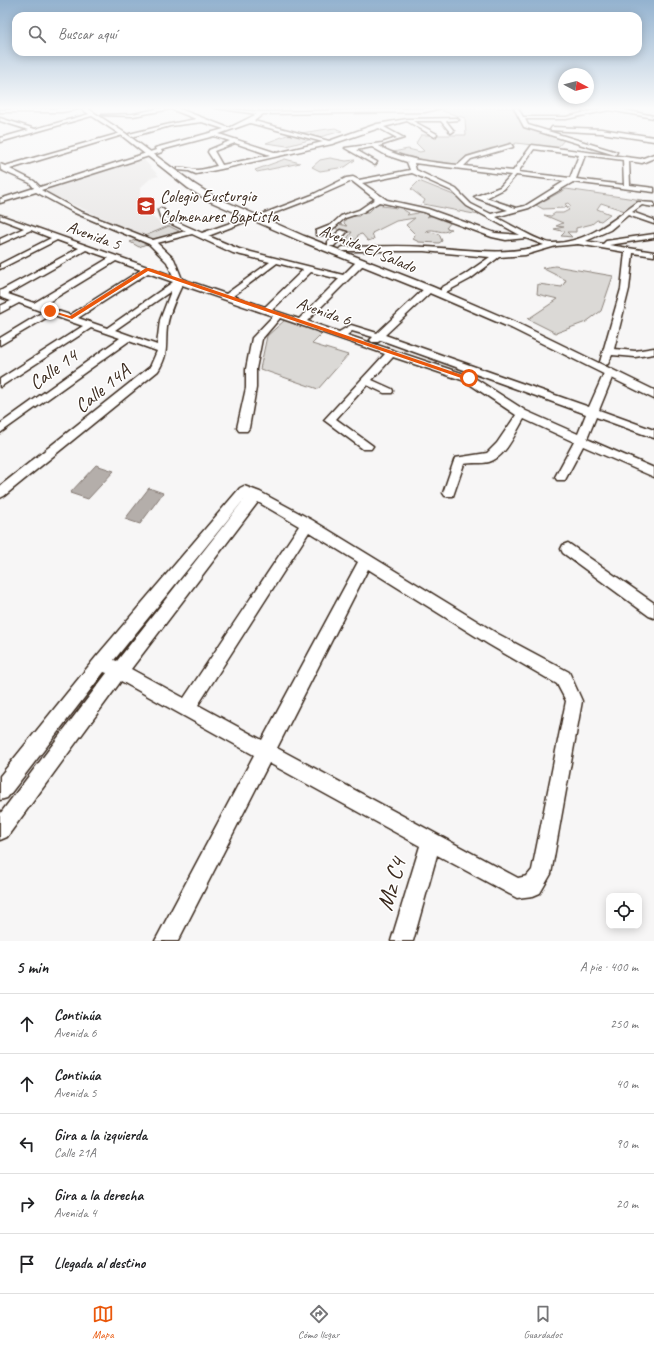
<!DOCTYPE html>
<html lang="es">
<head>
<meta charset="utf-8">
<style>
  :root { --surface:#fff; --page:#f6f6f6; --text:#202124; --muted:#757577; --line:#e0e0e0; --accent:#ea580c }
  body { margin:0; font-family:Caveat,sans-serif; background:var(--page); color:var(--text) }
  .controls { position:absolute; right:12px; bottom:12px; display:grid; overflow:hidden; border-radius:8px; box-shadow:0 2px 10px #0003 }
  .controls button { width:36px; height:36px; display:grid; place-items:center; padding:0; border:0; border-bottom:1px solid var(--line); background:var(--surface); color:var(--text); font:20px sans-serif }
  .compass { position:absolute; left:558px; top:68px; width:36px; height:36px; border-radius:50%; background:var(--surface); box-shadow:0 2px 10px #0003; rotate:97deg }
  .stop { position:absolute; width:12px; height:12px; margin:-9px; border:3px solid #ea580c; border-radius:50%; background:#fff }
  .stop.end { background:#ea580c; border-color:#fff; box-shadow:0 1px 4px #0008 }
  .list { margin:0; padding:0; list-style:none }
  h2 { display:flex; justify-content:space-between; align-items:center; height:52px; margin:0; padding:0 16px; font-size:17px }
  h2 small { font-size:13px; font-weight:400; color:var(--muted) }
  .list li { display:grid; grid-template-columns:26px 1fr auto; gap:12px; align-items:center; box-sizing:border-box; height:60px; padding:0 16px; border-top:1px solid var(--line) }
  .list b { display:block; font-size:15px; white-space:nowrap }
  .list p { margin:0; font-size:13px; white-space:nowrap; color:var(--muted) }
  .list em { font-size:13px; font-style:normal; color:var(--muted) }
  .icon { flex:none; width:22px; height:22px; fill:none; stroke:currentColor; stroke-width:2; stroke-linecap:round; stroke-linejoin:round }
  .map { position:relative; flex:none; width:654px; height:941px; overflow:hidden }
  .search { position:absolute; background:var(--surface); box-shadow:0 2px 10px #0003; left:12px; right:12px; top:12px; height:44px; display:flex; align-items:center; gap:10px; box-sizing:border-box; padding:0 14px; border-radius:12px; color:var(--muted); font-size:15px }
  .sheet { height:352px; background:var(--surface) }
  nav { display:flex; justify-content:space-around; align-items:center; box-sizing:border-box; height:56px; border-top:1px solid var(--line); background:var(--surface); font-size:11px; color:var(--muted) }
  nav a { display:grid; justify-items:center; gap:2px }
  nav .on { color:var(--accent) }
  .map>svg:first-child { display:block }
  .built { fill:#e9e7e6 }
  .green { fill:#dbd9d6; stroke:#8b827a }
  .water { fill:#b4aeaa; stroke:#847972 }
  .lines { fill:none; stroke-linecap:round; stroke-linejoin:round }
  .minor-casing { stroke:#3b2a1e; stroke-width:3 }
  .major-casing { stroke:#3b2a1e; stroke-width:3 }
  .minor { fill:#fff; fill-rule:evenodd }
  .major { fill:#fff; fill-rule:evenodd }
  .route { fill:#ea580c }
  .labels { text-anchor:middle; stroke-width:3; stroke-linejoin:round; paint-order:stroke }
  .far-poi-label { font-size:17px; fill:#3b2a1e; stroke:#fff; text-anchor:start }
  .far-street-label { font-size:17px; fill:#3b2a1e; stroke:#fff }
  .street-label { font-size:20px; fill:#3b2a1e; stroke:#fff }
  .near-street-label { font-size:24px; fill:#3b2a1e; stroke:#fff }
</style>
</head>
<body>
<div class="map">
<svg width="654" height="941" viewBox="0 0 654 941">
  <rect width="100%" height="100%" fill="#f7f6f6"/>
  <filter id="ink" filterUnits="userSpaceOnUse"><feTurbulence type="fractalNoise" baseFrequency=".025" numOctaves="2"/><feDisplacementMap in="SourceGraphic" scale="8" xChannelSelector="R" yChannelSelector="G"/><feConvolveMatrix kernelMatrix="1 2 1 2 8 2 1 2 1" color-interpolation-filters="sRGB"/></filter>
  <g filter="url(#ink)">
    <path class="built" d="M143,159L159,176L151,178L140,188V198L152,217L175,232L153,240L42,191Z"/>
    <path class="green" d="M448,108H512L520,117L525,127L565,139L557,148L516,143L506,150L492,148L466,156L458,166L434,163L393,152L408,149L420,152L424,151L416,143L421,135H466L465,118L442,111Z
      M335,128L342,131L287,146L266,143L287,135Z
      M330,158L346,161L355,160L345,167L320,171L312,167L320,160Z
      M285,159L300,163L257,172L255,170Z
      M419,181L461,198L479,215L423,204L425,200L411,189Z
      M566,189L642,200L628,212L601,203L597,209L610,214L601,221L597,220L592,224L576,228V232H567L572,237L561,236L565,232L554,229L564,227L556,226L563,223L544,215L551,216L555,213H563L569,210L567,208L571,206L568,203L565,204L567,206L565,208L543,209L536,205Z
      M383,203L382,206L397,208L393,207L391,204L405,207L402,209L409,213L407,215L418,213L419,210L430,214L427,217L434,215L451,222L446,228L451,229C442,236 435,227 426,231L439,234L442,241L439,243L419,242L413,239L415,234L406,225L415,218L396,221L372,233L374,239L368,241L362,234L358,235L356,241L360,247L347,245L348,237L352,232H338L336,226L339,224L347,226L344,223L346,217L359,216L363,212H369L373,208L371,205Z
      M169,226L179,231L139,247L130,242Z
      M555,266L613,276L601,311L586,322L556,333L528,319L558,299L537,294L538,284L562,287L566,280L542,268Z
      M285,320L324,332L312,344L348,355L318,389L260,369L267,336Z"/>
    <path class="water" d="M96,465L114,471L88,499L70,493Z
      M149,488L163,493L140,524L125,519Z"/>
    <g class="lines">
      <g class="minor-casing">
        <path id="minor" d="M85,108L62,112H0V110Z
          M161,108H177L229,128L257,114L215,108L262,112L442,108L425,112L263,114L254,121L329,141L377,124L407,119L457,118L459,120L446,121L454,131L451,133L441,121H413L437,134L435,137L407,121L384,127L404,138L379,146C403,160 430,162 458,165L467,157L511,144L513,147L471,159L464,166L513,171L532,145L641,159L654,154V158L642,163L629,161L630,185L654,188V192L573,182L529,208L496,217C508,223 539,242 551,243C585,244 612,221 638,202L654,203V207L642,205L632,212L654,220V224L628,215L610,230L586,241L603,244L606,241L654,234V238L609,245L654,252V256L633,253L629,289L614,349L635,351L654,348V354L635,357L612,355L608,364L605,365L600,362L621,289L625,252L578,244L556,246L525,255L499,257L470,279L444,293L441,292V288L464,275L490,257L424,251H343L339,249L343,247C370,247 398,245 426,247C466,249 504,257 544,245L526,238L506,240L492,237L424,212L379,202L363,212L345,218L335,227L322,235H316V231L331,225L341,216L359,210L375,199L352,181L316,197L264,217H260V215L312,195L346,178L353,177L359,180L410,170L407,162L386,155L372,147L356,150L377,162L375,165L345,148L382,143L397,138L379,128L332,144L221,169L196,174L189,171L178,170V168C185,167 191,170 197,170C203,170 211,167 217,166L208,152L209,150L230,141L214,136L161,150L162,152L41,190L79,211L153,240L186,231L161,219L158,210L161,208L164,210L166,217L202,233L253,215L256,217L255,218L208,236L239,249L343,275L358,260H364V264L307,321L339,332L351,325L377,333L426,287H432V291L385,335L589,407L604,373L605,371H613L614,373L599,410L654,430V438L596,417L587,439L654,468V477L583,446L565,480H557L555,477L574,442L524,419C515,433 506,457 489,462C481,464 472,462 464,464L453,496H445L443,493L455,458L487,453L497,443L516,415L465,381L393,357L372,380L392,389L393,391L392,393H384L367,385L336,419L373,446L371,449H363L324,420L385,354L280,318L262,339L256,369V388L249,428L247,431H239L237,428L246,388V369L252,338L273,316L182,285C176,298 169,312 167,327C165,345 169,354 158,371L4,496L0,498V486L150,367L157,351L129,341L0,433V424L120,338L91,328L0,387V379L83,326L51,315L0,345V338L43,312L19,303L0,313V306L11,301L0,297V291L79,248L57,240L0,269V264L51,238L31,230L0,244V239L24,228L0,219V215L173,276L167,262L149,244L75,213L36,192L0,203V199L34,188L30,183L1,170L0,164L5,166L121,133L126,134L10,169L34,181L40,187L156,150L155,148L224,129L202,122L170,126L131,137L129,134L170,124L196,119L171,109L133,116L101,115L133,114ZM250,123L323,142L277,153L219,134ZM235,143L270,155L222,165L214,151ZM534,149L579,155L570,178L518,172ZM585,155L623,160L624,185L576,179ZM414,163L511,175L500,187L474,197L508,210L491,214L471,204L456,189L416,170ZM412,173L452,191L467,206L520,235L495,233L428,209L387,200L362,183ZM516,175L565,181L525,206L516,208L486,198L504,189ZM192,234L233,253L270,262L226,294L182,279L174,259L157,243ZM86,250L109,258L34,303L8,294ZM116,261L141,270L70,315L42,306ZM277,263L303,270L265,307L233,296ZM311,272L339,279L299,319L272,310ZM148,273L173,282L107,328L78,318ZM171,291L160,320L157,345L115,330ZM352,331L373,337L370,340L372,342H378L381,340L586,414L578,434L526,411L473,377L347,335Z
          M514,108H518L523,117H566L603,108H615L654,116V118L609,110L566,119H525L528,125L617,152L615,155L524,127Z
          M93,113L95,115L0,142V138L29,130L0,121V118L35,129Z
          M552,127L601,129L654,137V141L601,133L550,130Z
          M340,230L347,232L334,246H328V242Z
          M244,486L260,492L312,520L498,634L569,672L582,701L551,874L540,893L533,896L517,898L437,855L413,941H391L420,846L269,763L178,941H155L254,755L121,681L7,837L0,840V814L107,673L104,672L7,798L0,800V776L96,657L240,488ZM246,497L117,661L114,660ZM258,502L299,526L184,698L131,669ZM309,532L358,562L262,740L198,705ZM368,569L488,644L557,684L566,701L532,870L527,876L518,878L277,748Z
          M568,543L654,603V618L649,616L563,553L561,549L563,545Z"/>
      </g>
      <g class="major-casing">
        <path id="major" d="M80,108H87L125,133L194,184L213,196L304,236L433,287L519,324L654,390V399L511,328L425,291L298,240L207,200L188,188L121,135Z"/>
      </g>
      <use href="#minor" class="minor"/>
      <use href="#major" class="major"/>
    </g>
  </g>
  <linearGradient id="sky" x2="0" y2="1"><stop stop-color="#93b2cf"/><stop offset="0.45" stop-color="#fbfbfb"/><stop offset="1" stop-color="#fbfbfb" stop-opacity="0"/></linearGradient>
  <rect width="654" height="240" fill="url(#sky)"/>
  <path class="route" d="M146,268H149L471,378L467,380L148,271L72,319L48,311L50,310L70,316Z"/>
  <defs>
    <g id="school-square" transform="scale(1)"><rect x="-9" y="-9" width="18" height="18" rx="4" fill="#c8321e" stroke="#fff"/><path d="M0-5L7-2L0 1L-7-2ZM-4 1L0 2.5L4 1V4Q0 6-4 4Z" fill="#fff"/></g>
  </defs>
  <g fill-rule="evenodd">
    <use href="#school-square" x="146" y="206"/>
  </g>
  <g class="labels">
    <g class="far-poi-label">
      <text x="160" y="202">Colegio Eusturgio<tspan x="160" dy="20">Colmenares Baptista</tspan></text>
    </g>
    <g class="far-street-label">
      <text transform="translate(94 235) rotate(20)" y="6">Avenida 5</text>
      <text transform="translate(368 248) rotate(22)" y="6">Avenida El Salado</text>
      <text transform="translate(324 311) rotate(19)" y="6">Avenida 6</text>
    </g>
    <g class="street-label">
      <text transform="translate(53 369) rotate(-36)" y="7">Calle 14</text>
      <text transform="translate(102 388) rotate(-39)" y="7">Calle 14A</text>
    </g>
    <g class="near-street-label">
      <text transform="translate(391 884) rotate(-74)" y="8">Mz C4</text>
    </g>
  </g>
</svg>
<div class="controls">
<button><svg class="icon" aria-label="locate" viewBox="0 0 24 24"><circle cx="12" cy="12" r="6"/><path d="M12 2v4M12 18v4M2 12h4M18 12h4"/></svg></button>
</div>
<svg class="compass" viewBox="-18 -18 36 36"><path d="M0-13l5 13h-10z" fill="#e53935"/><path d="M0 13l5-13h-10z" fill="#757577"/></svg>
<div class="stop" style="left:469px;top:378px"></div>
<div class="stop end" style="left:50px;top:311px"></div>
<div class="search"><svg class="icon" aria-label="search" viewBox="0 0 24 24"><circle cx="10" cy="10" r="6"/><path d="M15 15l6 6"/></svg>Buscar aquí</div>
</div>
<section class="sheet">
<h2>5 min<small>A pie · 400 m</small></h2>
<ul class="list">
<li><svg class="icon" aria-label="ahead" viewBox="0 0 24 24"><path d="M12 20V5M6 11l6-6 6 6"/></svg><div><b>Continúa</b><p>Avenida 6</p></div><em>250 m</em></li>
<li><svg class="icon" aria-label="ahead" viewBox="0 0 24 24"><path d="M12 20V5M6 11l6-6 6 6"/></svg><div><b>Continúa</b><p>Avenida 5</p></div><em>40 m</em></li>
<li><svg class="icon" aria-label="left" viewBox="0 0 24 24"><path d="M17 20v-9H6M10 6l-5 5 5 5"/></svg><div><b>Gira a la izquierda</b><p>Calle 21A</p></div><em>90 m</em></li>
<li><svg class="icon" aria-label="right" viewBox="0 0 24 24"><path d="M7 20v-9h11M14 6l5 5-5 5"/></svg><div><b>Gira a la derecha</b><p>Avenida 4</p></div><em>20 m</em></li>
<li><svg class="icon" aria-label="arrive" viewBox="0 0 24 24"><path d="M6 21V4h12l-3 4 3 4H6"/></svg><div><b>Llegada al destino</b></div></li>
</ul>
</section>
<nav>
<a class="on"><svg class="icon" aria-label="map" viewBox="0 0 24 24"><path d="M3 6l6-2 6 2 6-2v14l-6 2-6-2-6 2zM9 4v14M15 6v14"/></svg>Mapa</a>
<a><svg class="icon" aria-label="directions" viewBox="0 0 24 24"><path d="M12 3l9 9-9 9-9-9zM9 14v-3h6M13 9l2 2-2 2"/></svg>Cómo llegar</a>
<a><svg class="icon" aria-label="saved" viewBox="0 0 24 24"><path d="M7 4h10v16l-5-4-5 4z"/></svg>Guardados</a>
</nav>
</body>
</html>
